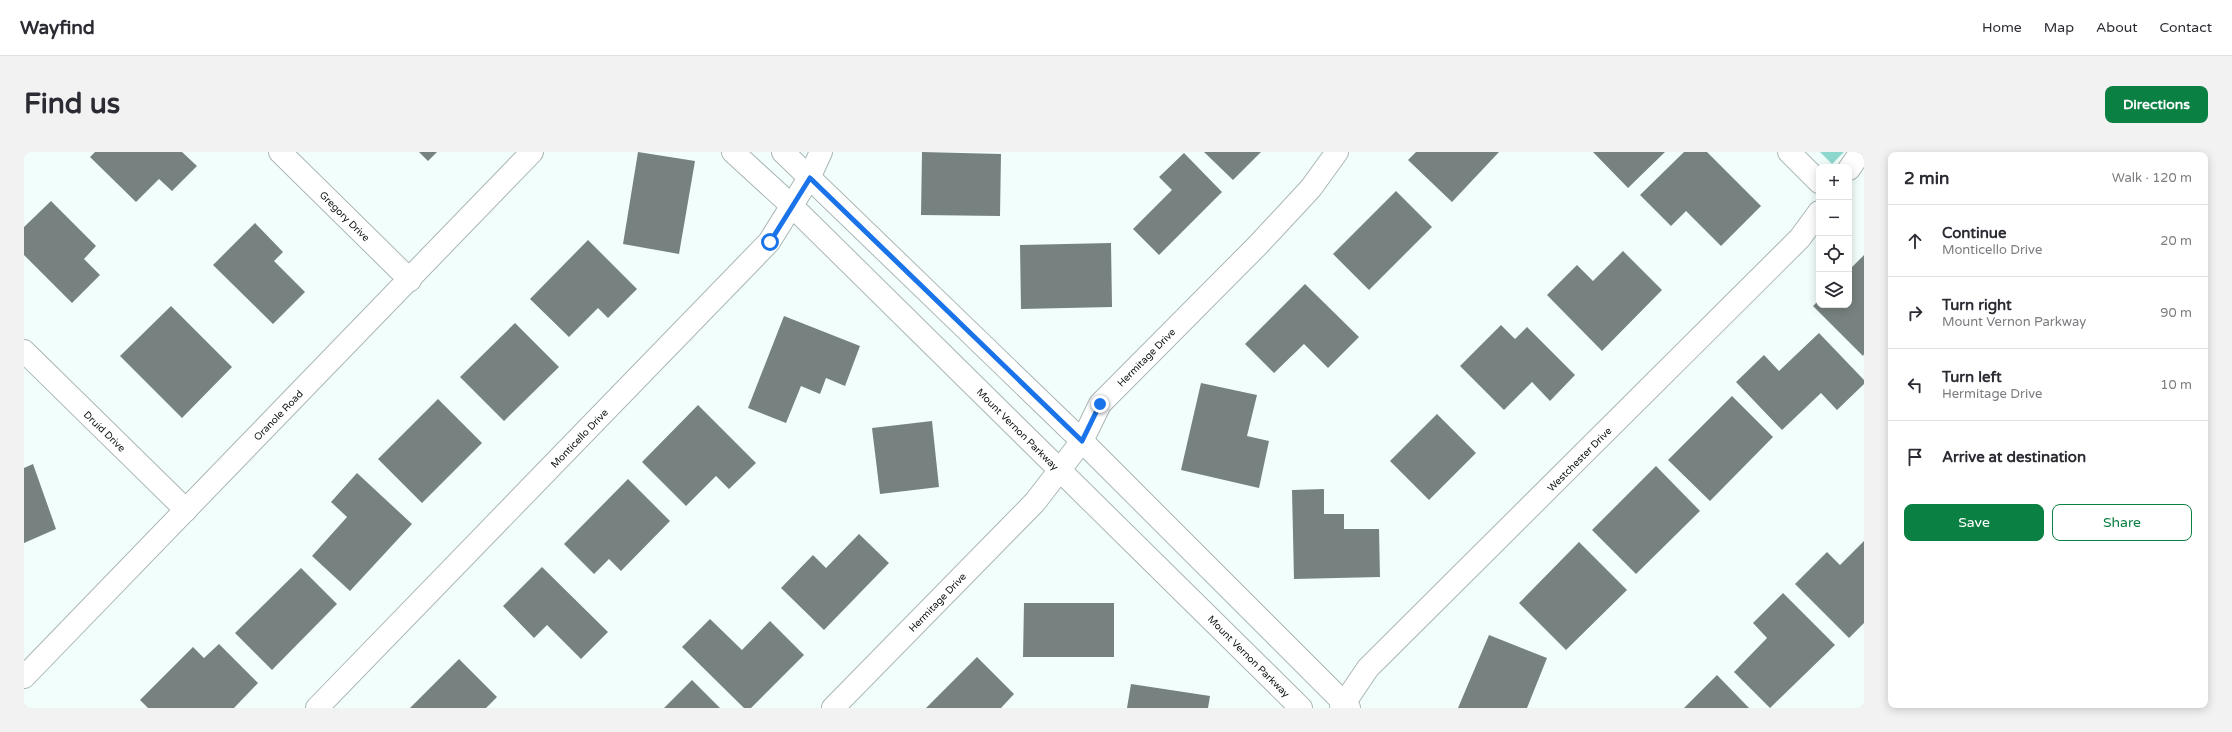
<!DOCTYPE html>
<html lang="en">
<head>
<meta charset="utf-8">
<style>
  :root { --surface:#fff; --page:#f2f2f3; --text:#2b2b33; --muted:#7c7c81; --line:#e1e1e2; --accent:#0b8043 }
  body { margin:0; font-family:"Varela Round",sans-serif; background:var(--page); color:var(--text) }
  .controls { position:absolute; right:12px; top:12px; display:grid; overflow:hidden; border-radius:8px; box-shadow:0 2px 10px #0003 }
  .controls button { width:36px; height:36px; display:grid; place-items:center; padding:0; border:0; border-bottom:1px solid var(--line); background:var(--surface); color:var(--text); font:20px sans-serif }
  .stop { position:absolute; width:12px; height:12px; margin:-9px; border:3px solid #1a73e8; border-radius:50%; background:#fff }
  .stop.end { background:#1a73e8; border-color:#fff; box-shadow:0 1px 4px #0008 }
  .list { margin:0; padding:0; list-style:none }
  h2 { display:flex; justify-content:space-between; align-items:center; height:52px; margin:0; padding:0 16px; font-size:17px }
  h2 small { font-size:13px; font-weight:400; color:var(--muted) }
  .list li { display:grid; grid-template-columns:26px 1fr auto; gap:12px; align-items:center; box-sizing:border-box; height:72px; padding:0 16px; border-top:1px solid var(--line) }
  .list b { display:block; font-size:15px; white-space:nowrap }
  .list p { margin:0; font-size:13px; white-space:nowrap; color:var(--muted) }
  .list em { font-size:13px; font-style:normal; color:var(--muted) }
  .actions { display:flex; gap:8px; padding:12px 16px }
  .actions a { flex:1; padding:9px 0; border:1px solid var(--accent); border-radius:8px; text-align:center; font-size:14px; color:var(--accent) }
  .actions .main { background:var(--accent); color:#fff }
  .icon { flex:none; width:22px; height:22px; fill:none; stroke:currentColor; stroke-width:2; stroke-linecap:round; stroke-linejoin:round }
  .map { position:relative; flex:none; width:1840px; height:556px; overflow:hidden; border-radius:8px }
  header { display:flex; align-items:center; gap:24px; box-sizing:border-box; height:56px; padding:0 20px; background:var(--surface); border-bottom:1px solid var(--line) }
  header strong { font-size:19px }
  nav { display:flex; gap:22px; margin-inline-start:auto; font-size:14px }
  .intro { display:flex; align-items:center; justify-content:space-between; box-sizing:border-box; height:96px; padding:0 24px }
  h1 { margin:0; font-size:28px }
  .button { padding:10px 18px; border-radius:8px; background:var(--accent); color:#fff; font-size:14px; font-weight:700 }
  main { display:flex; gap:24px; padding:0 24px }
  aside { flex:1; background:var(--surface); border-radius:8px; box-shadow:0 2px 10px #0003 }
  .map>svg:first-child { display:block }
  .green { fill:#8dd7cf }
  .building { fill:#778280 }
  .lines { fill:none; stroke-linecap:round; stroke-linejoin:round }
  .minor-casing { stroke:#abb6b5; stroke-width:24 }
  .tertiary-casing { stroke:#abb6b5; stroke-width:24 }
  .minor { stroke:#fff; stroke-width:22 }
  .tertiary { stroke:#fff; stroke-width:22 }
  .route { stroke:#1a73e8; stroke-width:5 }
  .labels { text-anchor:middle; stroke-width:3; stroke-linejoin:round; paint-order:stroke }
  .street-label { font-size:10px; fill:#0f1313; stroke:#fff }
</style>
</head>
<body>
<header>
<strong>Wayfind</strong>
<nav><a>Home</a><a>Map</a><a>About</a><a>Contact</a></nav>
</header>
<div class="intro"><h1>Find us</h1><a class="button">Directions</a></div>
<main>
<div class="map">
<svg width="1840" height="556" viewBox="0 0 1840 556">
  <rect width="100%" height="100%" fill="#f2fefc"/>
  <path class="green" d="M1796,0H1820L1808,12Z"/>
  <path class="building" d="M71,0H158L173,14L148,39L135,27L112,50L66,5Z
    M395,0H413L404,9Z
    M614,0L671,9L655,102L599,92Z
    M898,0L977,2L976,64L897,63Z
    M1180,0H1237L1209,28Z
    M1392,0H1475L1428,50L1384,8Z
    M1569,0H1641L1604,36Z
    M1660,0H1683L1737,54L1697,94L1662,59L1647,74L1616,43Z
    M1160,1L1198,40L1135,103L1109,77L1148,38L1135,25Z
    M1372,39L1408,75L1345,138L1309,102Z
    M27,49L72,94L60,107L76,123L48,151L0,103V75Z
    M231,71L259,100L250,109L281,140L249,172L189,113Z
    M564,88L613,137L584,166L574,156L545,185L506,147Z
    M1087,91L1088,155L997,157L996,93Z
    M1599,99L1638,138L1578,199L1523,143L1553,113L1569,129Z
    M1840,103V202L1839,204L1789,154L1795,148V153H1825V118Z
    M1281,132L1335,185L1304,216L1280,192L1250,221L1221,192Z
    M147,154L208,215L158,266L96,204Z
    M760,164L836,194L821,234L802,226L796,242L777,234L762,271L724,256Z
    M491,171L535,215L480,269L436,225Z
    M1477,173L1491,187L1503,175L1551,223L1526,249L1508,230L1480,258L1436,214Z
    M1795,181L1840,228V232L1813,258L1797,241L1758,278L1712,230L1740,203L1755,219Z
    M1177,231L1233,243L1223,284L1245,289L1235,336L1157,318Z
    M1708,244L1749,285L1686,349L1644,308Z
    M414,247L458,291L398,351L354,307Z
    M674,253L732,311L705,337L692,324L662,354L618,310Z
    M1413,262L1452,301L1405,348L1366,309Z
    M908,269L915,335L856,342L848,276Z
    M9,312L32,377L0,391V316Z
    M1632,314L1676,359L1612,422L1568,378Z
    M333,321L388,372L326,439L288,404L323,365L307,350Z
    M604,327L646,369L597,419L585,407L570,422L540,392Z
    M1300,337V362H1320V377H1355L1356,425L1270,427L1268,338Z
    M835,382L865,411L800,478L757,436L789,403L802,416Z
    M1840,389V471L1825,486L1771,432L1803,400L1816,413Z
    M1555,390L1603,438L1542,498L1495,451Z
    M518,415L584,480L557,507L523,473L510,486L479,454Z
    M277,416L313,452L248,518L211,481Z
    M1759,441L1811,493L1746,556L1710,520L1743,486L1729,471Z
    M1000,451H1090V505H999Z
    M686,467L718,498L746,469L780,503L727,556H720L658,495Z
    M1465,483L1523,506L1503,556H1434Z
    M195,492L234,531L210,556H124L116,548L169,495L180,506Z
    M953,505L990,542L977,556H902Z
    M435,507L473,545L462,556H386Z
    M1693,523L1725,556H1660Z
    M668,528L696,556H640Z
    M1107,532L1186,544L1184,556H1103Z"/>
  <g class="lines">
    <g class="minor-casing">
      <path id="minor" d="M256,0L386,128
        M1765,0L1795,30
        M1825,17L1837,0
        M0,199L162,358
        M293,556L745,90L785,26L797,0
        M809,556L1011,350L1058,289L1076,252L1234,93L1287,36L1313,0
        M1317,556L1344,516L1776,86L1795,60"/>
    </g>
    <g class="tertiary-casing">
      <path id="tertiary" d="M709,0L768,54L1277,556
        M759,0L1058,289L1325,556
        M0,525L508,0"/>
    </g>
    <use href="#minor" class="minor"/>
    <use href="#tertiary" class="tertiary"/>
  </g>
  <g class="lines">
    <path class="route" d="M746,90L786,26L1058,289L1076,252"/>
  </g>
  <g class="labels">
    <g class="street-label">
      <text transform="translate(321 64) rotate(45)" y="4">Gregory Drive</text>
      <text transform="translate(1122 205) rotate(-45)" y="4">Hermitage Drive</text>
      <text transform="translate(254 263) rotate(-46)" y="4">Oranole Road</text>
      <text transform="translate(994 277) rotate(45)" y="4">Mount Vernon Parkway</text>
      <text transform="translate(81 279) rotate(44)" y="4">Druid Drive</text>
      <text transform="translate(555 286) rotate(-46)" y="4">Monticello Drive</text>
      <text transform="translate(1555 307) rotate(-45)" y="4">Westchester Drive</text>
      <text transform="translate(913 450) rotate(-46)" y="4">Hermitage Drive</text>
      <text transform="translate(1225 504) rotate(45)" y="4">Mount Vernon Parkway</text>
    </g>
  </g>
</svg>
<div class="controls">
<button>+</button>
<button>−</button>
<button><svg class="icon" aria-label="locate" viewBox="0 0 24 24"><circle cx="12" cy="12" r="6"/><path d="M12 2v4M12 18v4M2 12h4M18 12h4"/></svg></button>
<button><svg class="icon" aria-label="layers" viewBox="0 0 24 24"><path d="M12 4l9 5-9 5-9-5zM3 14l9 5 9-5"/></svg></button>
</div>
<div class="stop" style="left:746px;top:90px"></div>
<div class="stop end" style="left:1076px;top:252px"></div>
</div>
<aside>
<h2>2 min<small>Walk · 120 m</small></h2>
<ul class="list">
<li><svg class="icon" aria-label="ahead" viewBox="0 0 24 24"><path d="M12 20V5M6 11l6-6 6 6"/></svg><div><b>Continue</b><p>Monticello Drive</p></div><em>20 m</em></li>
<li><svg class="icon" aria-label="right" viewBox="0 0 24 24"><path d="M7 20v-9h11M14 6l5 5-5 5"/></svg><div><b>Turn right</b><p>Mount Vernon Parkway</p></div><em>90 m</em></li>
<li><svg class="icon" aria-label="left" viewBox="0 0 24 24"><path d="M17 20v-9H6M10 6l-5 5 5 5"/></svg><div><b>Turn left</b><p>Hermitage Drive</p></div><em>10 m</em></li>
<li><svg class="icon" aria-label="arrive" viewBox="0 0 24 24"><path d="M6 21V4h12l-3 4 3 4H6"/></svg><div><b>Arrive at destination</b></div></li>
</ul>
<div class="actions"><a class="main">Save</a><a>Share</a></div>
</aside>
</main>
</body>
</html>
